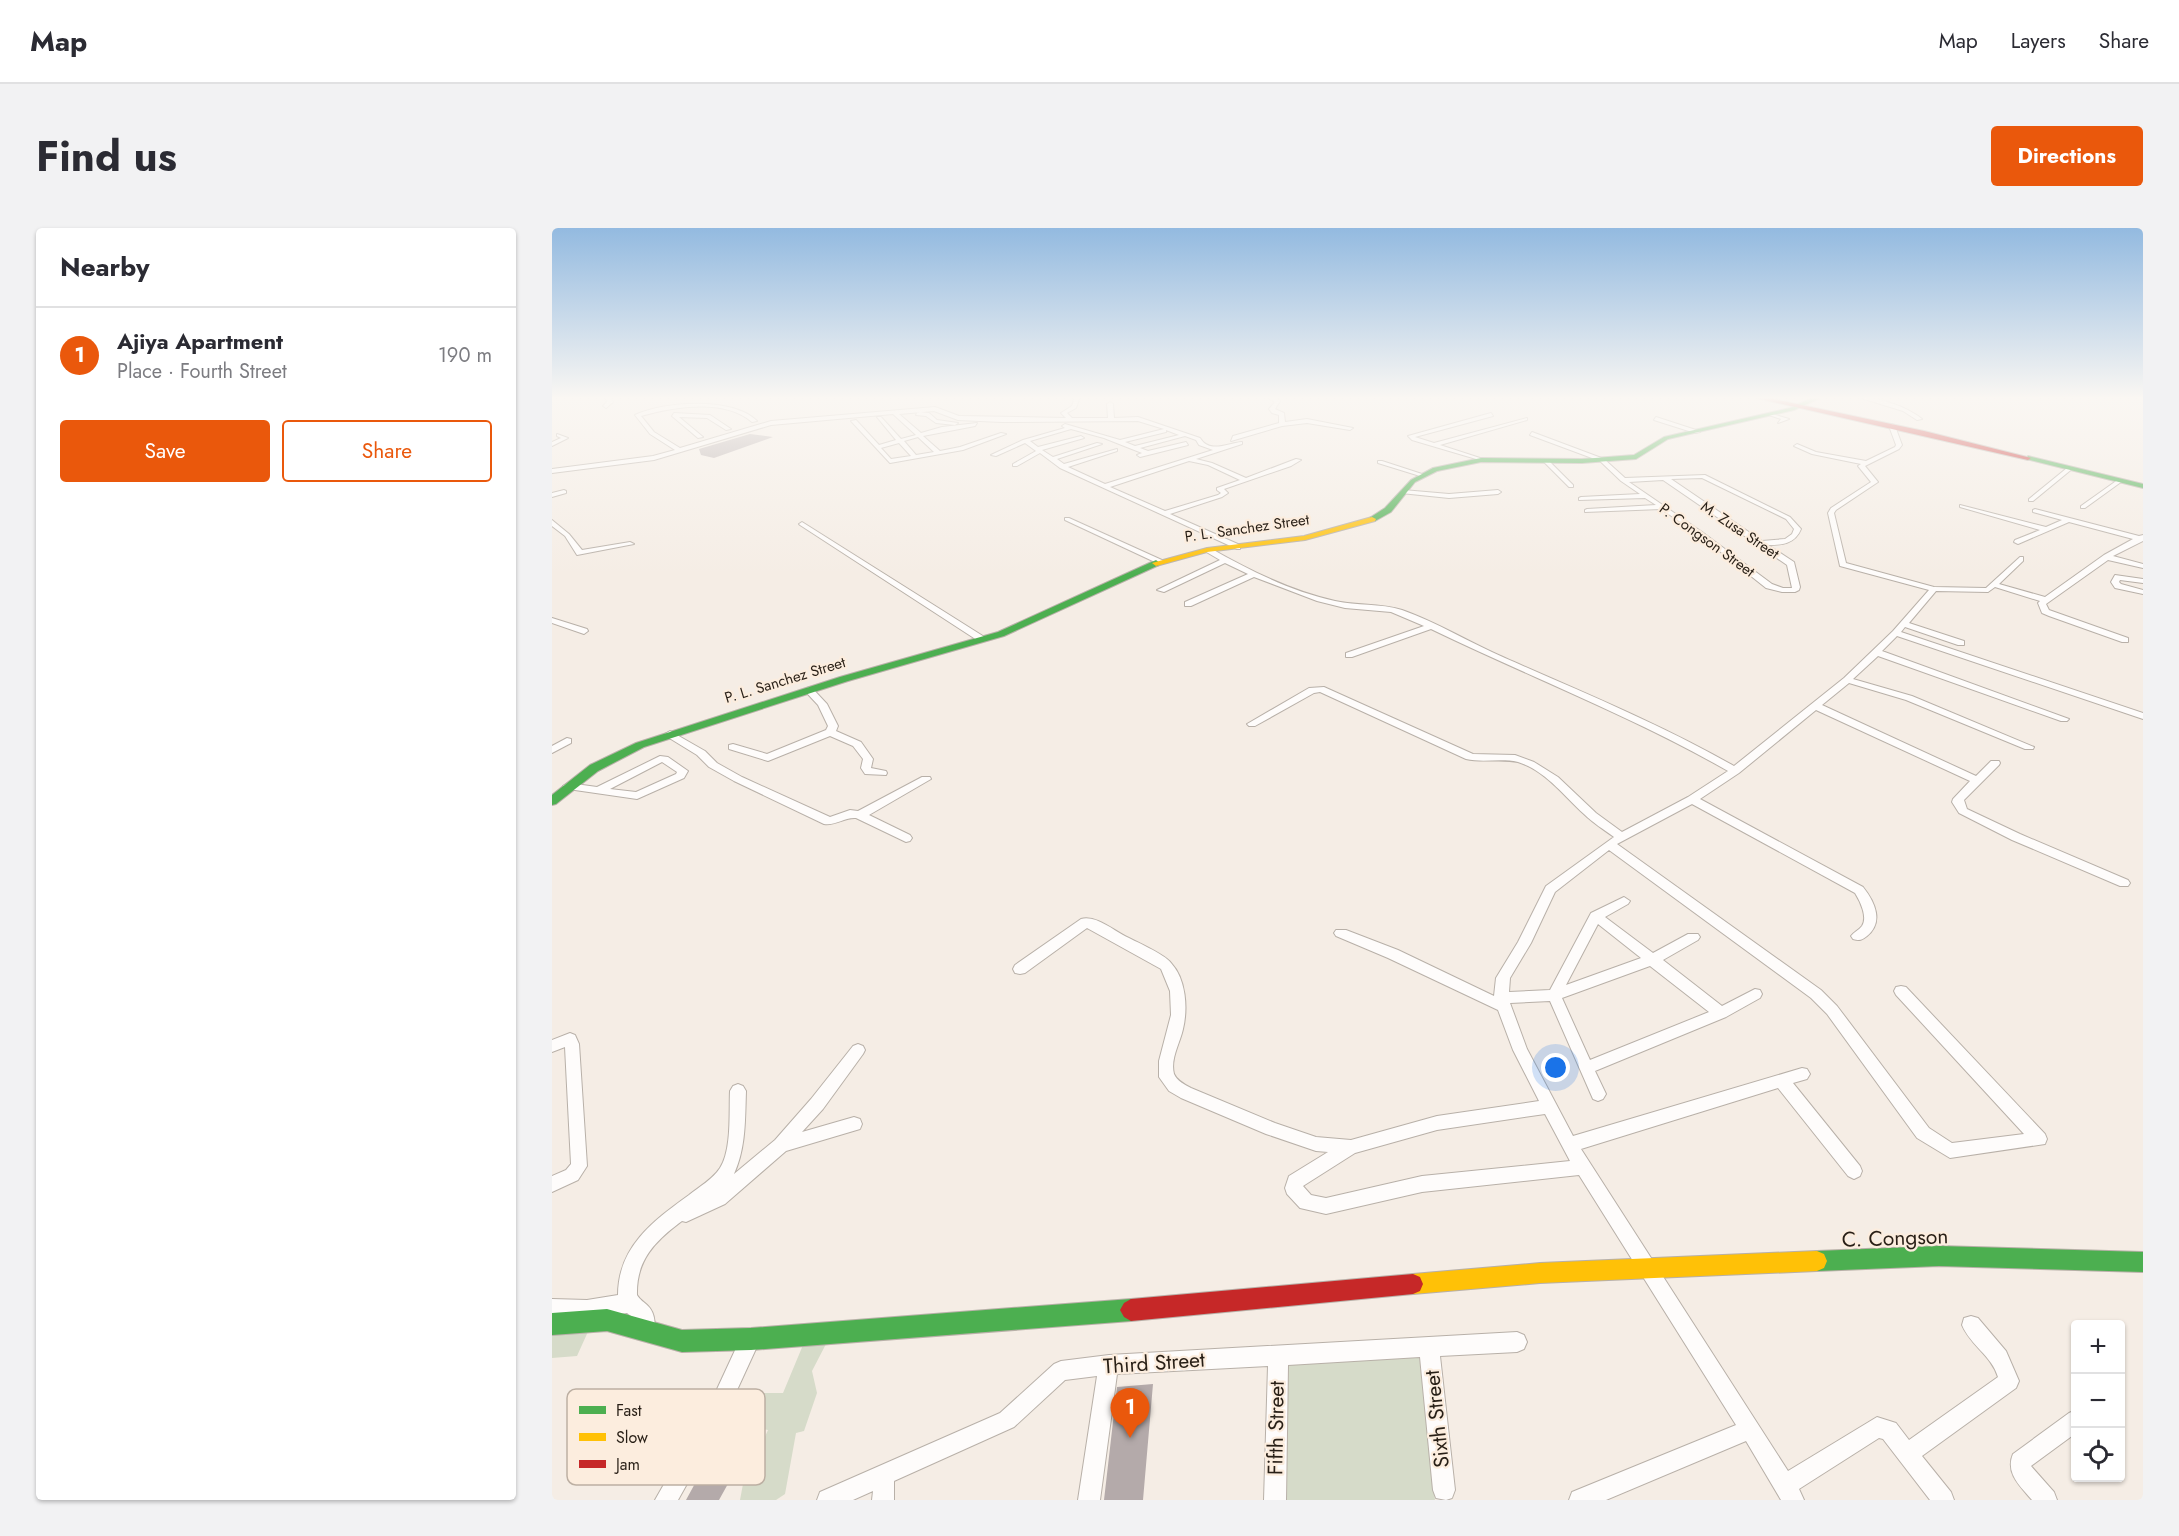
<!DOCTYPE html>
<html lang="en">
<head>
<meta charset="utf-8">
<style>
  :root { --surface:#fff; --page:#f2f2f3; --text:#2b2b33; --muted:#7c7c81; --line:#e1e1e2; --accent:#ea580c }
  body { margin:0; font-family:Jost,sans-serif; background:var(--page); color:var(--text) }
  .controls { position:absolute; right:18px; bottom:18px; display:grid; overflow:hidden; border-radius:6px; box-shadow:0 2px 4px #0004 }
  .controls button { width:54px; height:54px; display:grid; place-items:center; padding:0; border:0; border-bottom:2px solid var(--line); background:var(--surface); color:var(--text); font:30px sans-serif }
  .you { position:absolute; left:1004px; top:840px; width:21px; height:21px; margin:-15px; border:4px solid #fff; border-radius:50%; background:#1a73e8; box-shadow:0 0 0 9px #1a73e833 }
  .badge { display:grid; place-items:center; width:39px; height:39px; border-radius:50%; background:var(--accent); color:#fff; font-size:20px; font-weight:700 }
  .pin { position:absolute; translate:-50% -50px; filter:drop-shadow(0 2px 3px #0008) }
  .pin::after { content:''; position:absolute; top:32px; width:21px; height:18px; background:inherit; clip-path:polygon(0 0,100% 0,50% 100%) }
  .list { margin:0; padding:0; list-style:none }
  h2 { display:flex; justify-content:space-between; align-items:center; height:78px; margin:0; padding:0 24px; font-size:26px }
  h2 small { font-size:20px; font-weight:400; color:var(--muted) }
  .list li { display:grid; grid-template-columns:39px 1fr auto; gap:18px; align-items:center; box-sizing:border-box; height:96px; padding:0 24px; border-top:2px solid var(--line) }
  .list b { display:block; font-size:22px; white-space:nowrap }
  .list p { margin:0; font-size:20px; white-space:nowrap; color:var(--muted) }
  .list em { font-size:20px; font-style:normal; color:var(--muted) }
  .actions { display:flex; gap:12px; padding:18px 24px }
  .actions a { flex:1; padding:14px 0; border:2px solid var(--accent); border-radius:6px; text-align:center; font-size:21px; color:var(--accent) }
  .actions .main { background:var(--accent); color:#fff }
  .icon { flex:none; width:33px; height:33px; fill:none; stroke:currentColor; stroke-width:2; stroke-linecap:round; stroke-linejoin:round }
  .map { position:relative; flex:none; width:1591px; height:1272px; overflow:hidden; border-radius:6px }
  header { display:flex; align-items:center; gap:36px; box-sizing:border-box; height:84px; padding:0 30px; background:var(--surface); border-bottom:2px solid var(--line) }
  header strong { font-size:28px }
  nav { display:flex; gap:33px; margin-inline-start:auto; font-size:21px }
  .intro { display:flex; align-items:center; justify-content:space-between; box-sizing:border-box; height:144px; padding:0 36px }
  h1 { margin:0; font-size:42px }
  .button { padding:15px 27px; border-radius:6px; background:var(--accent); color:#fff; font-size:21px; font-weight:700 }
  main { display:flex; gap:36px; padding:0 36px }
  aside { flex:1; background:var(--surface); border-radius:6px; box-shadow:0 2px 4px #0004 }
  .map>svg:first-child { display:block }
  .green { fill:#d6dbc9 }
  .building { fill:#b4aaaa }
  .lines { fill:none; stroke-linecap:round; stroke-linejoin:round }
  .street-casing { stroke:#b8b0a8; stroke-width:2 }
  .fast-casing { stroke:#b8b0a8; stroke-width:2 }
  .slow-casing { stroke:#b8b0a8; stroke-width:2 }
  .jam-casing { stroke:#b8b0a8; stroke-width:2 }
  .street { fill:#fefcfb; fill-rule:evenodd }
  .fast { fill:#4caf50; fill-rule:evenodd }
  .slow { fill:#ffc107; fill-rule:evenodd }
  .jam { fill:#c62828; fill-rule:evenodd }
  .labels { text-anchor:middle; stroke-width:4.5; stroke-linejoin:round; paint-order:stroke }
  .far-street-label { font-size:15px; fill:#281f16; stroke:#fcedde }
  .near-street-label { font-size:21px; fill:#281f16; stroke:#fcedde }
  .key { fill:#fcedde; stroke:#bcafa2; stroke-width:1.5 }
  .key-label { font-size:16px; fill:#281f16 }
</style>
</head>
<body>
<header>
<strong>Map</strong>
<nav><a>Map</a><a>Layers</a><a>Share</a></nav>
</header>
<div class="intro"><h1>Find us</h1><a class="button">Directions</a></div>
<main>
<aside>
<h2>Nearby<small></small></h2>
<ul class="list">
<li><span class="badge">1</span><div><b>Ajiya Apartment</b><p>Place · Fourth Street</p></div><em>190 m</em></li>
</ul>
<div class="actions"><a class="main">Save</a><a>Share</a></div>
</aside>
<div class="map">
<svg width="1591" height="1272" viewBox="0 0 1591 1272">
  <rect width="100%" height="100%" fill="#f5ede5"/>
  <path class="green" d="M39,1097L25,1128L0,1130V1102Z
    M274,1116L260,1143L265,1165L252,1203L244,1205L233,1266L224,1272H188L191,1256L216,1202L178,1194L189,1172L209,1171L212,1165H231L251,1117Z
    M867,1126L883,1272H727L730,1133Z"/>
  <path class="building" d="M198,206L221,209L162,230L149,227L147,221Z
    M601,1156L591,1272H552L565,1159Z
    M164,1217L197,1218L167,1272H134Z"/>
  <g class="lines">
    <g class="street-casing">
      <path id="street" d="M53,169H58L61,174L54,180L51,178L55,174Z
        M523,169H528L524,180L515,185L520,190H556L555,176L558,174L561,176L562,190L586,189L648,210C658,226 676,215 690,214V216L644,231L660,235L694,250L744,231L749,232L739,238L672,261L676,265L670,269L618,286L688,317V321H685L508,240L488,225L465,238H461V236L484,223L473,215L444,228L439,227L471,212L513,200L510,198L513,196L568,212L612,201L586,193L450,194L406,192L382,183L347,186L369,205L390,199L425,195L423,198L371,208L388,223L408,219L449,205L454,206L411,222L338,235L299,193L304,192L327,217L344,212L325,189H329L349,211L364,207L341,186L219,197L102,232L0,245V241L101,228L123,222L98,206L83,187C112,173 181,169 205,193L200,194C172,170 122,179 89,188L102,204L128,220L219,193L383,179L407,188L514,190L509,185L520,178ZM519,201L552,210L590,225L585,227L588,229L636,217L634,214L596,223L588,220L633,208L644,212L647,217L661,222L553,256L516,239L565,223V221L512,236L505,231L550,216L545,215L501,229L490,222L532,210L529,208L486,219L478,213ZM614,202L627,207L583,218L573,214L614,204ZM366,209L382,224L364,227L352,213ZM347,215L359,228L339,231L329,220ZM637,233L656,237L688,252L665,260V262L669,265L666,267L613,283L558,259Z
        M715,169H721L728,173L723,181L732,185L733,194L755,191L801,200L798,202L755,195L730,198L679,213L681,208L727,195V187L720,185L717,181L723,174Z
        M1306,169C1326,169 1354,178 1370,191L1365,192L1351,183Z
        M366,184L377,185L385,192L406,195L403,197L384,195L374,188L364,187Z
        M122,185L158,187L179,201L174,202L155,190L127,189L151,209L146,210L120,188Z
        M939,185L941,188L863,209L882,215L975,190V192L888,217L931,231V233L860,212L856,208Z
        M1217,185L1237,191L1226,195L1229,191L1217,187Z
        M1104,189L1147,203L1148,204L1143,205L1102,192Z
        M1340,196L1343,198L1350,217L1347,221L1313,238L1326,254L1284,282L1282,285L1294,335L1382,359L1434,360L1468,329H1471V333L1447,356L1493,369L1552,327L1581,311L1517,294L1466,316L1462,314L1463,312L1488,302L1408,279V277L1494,299L1510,292L1481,284V282L1483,281L1587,308L1591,307V313L1561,328L1591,336V340L1556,332L1494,376L1497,382L1576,410V414H1570L1497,388L1490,385L1486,375L1488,373L1443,359L1436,364L1384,363L1357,395L1412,413V417H1406L1353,399L1349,404L1591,485V491L1345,408L1330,423L1517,491L1515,493H1509L1326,428L1301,451L1360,468L1482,519L1481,521H1473L1354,472L1297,455L1270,477L1424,548L1439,533H1447L1448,535L1447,537L1412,572L1415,581L1468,606L1576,652L1578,655L1576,658H1568L1460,612L1407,585L1400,574L1401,571L1418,553L1264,482L1187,545L1148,571L1311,659C1323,674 1332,694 1315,708C1310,712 1308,713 1301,711L1299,708C1302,704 1307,702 1310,698C1316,689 1308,673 1303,665L1140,576L1065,616L1269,762L1285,778L1377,900L1400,915L1472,906L1344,767L1342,763L1344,759L1349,758L1354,759L1493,906L1495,911L1493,916L1398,930L1365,910L1275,786L1259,770L1057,622L1003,664L979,715L958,750L957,764L998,762L1039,685L1072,669L1078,673L1076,676L1053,689L1101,725L1136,706H1146L1148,709L1146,712L1111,732L1170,778L1203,761L1208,762L1210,766L1208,770L1174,789L1043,843L1054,866L1051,871L1046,873L1041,871L998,773L958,775L975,821L1021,908L1250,840L1255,841L1258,846L1255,851L1241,855L1308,938L1310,943L1308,948L1302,951L1296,948L1226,860L1029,921L1236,1243L1325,1189L1344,1195L1357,1212L1446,1149C1440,1128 1418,1117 1410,1097L1412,1090L1419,1088L1426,1090L1454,1123L1467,1153L1464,1160L1370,1228L1399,1264L1402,1272H1378L1331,1211L1327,1210L1247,1261L1252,1272H1229L1194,1213L1054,1272H1017L1020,1264L1184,1197L1027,947L870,964L774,986L748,980L735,966L733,960L737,948L776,924L764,923L714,906L629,870L617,863L607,849V833L619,787L618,763L609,741L535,700L473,745L468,746L463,745L461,741L463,737L529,691C543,687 560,701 571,707C582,713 613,726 619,735C634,751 636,780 631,801C628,815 618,831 622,846C625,853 633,857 639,860L723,895L764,909L799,912L885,888L987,873L961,822L946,782L836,730L784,708L782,705L784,702H794L846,722L942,768L944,750L966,714L994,658L1062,609C1051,601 1041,595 1032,586C1011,567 994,543 966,534C949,530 931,535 914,531L768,464L762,465L703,498H697L695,496L757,460L772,459L921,526L963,527L982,534L1006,549L1044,585L1070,604L1136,569L1176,543C1080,488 978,449 879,401L800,429H794V425L872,398L839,384L793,380L765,373L702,349L639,378H633V374L696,346L673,335L612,364L605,362L668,332L651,322L658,320C697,342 738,363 783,373C805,378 828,375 850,382C885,394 918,415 953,430C1030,464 1108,496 1182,538L1292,450L1341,403L1377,362L1288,338L1276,285L1279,280L1319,254L1306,238L1309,236L1260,226L1242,218L1245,216L1264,224L1314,233L1343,219L1344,217L1337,198ZM1046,696L1089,730L1014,757ZM1098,738L1157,784L1038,832L1010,770ZM993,886L1018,933L870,948L774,970L759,967L751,958L803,925L885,902Z
        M980,204L1052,231L1073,250L1153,247L1238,289L1249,301C1243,316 1230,317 1216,317L1242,334L1248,359L1247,362L1243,364H1230L1214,360L1146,306L1109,281L1033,284V282L1035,281L1104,277L1093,270L1027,272V270L1029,269L1088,266L1069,253L1048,233L978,207ZM1150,250L1234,291L1242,301L1240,306L1233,311L1210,313L1119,251ZM1111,252L1235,337L1240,360H1231L1220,356L1150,304L1077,254Z
        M5,206L16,210L0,218V214L9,210L5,208Z
        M992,232H996L1021,257V259H1017L992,234Z
        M826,233H830L873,247L868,248L826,235Z
        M1515,240L1520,241L1481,273H1477V271Z
        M1567,251L1569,254L1533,280H1529V278Z
        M12,262L14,263V265L0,269V265Z
        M851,262L897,266L946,262L949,264L946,266L897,270L849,265V263Z
        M513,290H517L612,333L605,335L513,292Z
        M0,292L17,306L30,322L78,314L82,316L25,327L13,308L0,298Z
        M250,294L434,410L435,412L428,414L248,297L247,296Z
        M1563,347L1591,351V355L1568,352L1567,354L1569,356L1591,362V366L1563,360L1559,354Z
        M0,390L35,401L36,403L32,406L0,395Z
        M257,459L260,460L275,476L286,498L284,503L309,514L321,531L319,540L334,543L335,545L334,547L313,546L309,540L311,531L301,518L278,508L216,533L177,521V517L181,516L215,526L274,502L276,498L266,477L252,462Z
        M118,503L153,523L165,535L190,549L278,589L298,582L306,583L370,549H378L379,551L317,587L358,607L360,610L358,613L354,614L304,590C292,589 284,598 272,596L182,553L157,539L145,527L114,508L113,506Z
        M15,510L19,511V515L0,525V518Z
        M108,528L116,529L136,543L132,550L85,571L16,561L11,558L16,555L45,559ZM110,534L125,544L124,546L84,564L58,561Z
        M18,805L23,807L27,816L35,938L26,952L0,964V948L14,942L19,936L13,819L0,824V812Z
        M306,816L311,818L313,822L311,826L271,881L250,904L302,889L308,891L310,896L308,901L234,923L173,976L134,994L130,993C103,1013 84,1032 85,1067C88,1072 92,1074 96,1078C104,1086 104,1100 100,1109L93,1112L86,1109L83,1091L75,1085L35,1090L0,1089V1071L35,1072L66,1067C66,1019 101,993 137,967C147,959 161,951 168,940C180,922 177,884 178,863L181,858L186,856L191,858L194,863C193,891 194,920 182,946L223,912L259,871L301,818Z
        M198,1102L205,1105L208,1112L174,1186L126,1272H103L160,1172L191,1105Z
        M965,1104L972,1107L975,1114L972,1121L965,1124L888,1128L903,1262L900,1270L894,1272L884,1270L881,1262L868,1129L736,1137L734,1272H712L716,1138L565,1146L548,1272H526L545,1148L513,1152L462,1199L342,1253V1272H320L321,1263L301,1272H265L268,1264L448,1185L502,1136L509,1133L557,1127Z
        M1524,1182V1205L1479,1238L1502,1264L1505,1272H1480C1468,1258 1453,1245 1461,1226L1517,1185Z"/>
    </g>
    <g class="fast-casing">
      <path id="fast" d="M1262,169H1270L1242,182L1116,211L1084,231L1030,235L929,234L885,243L863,254L839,284L823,293L816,291L833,280L859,252L881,240L929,230L1030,231L1082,227L1112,209L1238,180Z
        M1476,228L1591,256V260L1474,231Z
        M604,332L608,335L607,337L452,408L296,453L92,519L46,543L4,576L0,577V567L38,537L84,515L288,449L446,404Z
        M1387,1018L1591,1024V1044L1387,1038L1265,1043L1258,1040L1255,1033L1258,1026L1265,1023Z
        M579,1071L586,1075L590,1082L586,1089L579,1093L199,1122L130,1124L55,1103L0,1107V1085L55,1081L130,1102L199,1100Z"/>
    </g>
    <g class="slow-casing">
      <path id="slow" d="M820,289L824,291L823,293L753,312L655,324L604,338L600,335L655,320L752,308Z
        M1265,1023L1272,1026L1275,1033L1272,1040L1265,1043L988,1055L861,1066L854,1063L851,1056L854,1049L861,1046L988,1035Z"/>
    </g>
    <g class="jam-casing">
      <path id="jam" d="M1200,169H1212L1372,203L1479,230L1476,232Z
        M861,1046L868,1049L871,1056L868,1063L861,1066L579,1093L572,1089L568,1082L572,1075L579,1071Z"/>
    </g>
    <use href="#street" class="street"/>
    <use href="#fast" class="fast"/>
    <use href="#slow" class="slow"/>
    <use href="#jam" class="jam"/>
  </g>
  <linearGradient id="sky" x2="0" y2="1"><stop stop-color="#93bae0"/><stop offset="0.49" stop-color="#faf7f3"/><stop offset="1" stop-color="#faf7f3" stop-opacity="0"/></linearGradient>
  <rect width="1591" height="347" fill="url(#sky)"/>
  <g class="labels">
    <g class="far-street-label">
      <text transform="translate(695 300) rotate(-8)" y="5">P. L. Sanchez Street</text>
      <text transform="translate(1188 302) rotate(34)" y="5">M. Zusa Street</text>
      <text transform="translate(1155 312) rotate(36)" y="5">P. Congson Street</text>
      <text transform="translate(233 452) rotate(-17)" y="5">P. L. Sanchez Street</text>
    </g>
    <g class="near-street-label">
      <text transform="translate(1343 1010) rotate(-2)" y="7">C. Congson</text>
      <text transform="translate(602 1135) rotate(-4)" y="7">Third Street</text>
      <text transform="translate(885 1191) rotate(-96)" y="7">Sixth Street</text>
      <text transform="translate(724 1200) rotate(-89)" y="7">Fifth Street</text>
    </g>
  </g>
  <rect x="15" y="1161" width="198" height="96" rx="9" class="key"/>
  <rect x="27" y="1178" width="27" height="8" fill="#4caf50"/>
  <rect x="27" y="1205" width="27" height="8" fill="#ffc107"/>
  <rect x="27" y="1232" width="27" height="8" fill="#c62828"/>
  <g class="key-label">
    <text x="64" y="1188">Fast</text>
    <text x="64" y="1215">Slow</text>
    <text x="64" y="1242">Jam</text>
  </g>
</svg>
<div class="controls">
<button>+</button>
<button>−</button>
<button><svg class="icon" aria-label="locate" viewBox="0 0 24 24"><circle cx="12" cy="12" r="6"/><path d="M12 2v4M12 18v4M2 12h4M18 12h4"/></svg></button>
</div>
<div class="you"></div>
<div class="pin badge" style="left:578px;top:1210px">1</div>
</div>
</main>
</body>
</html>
